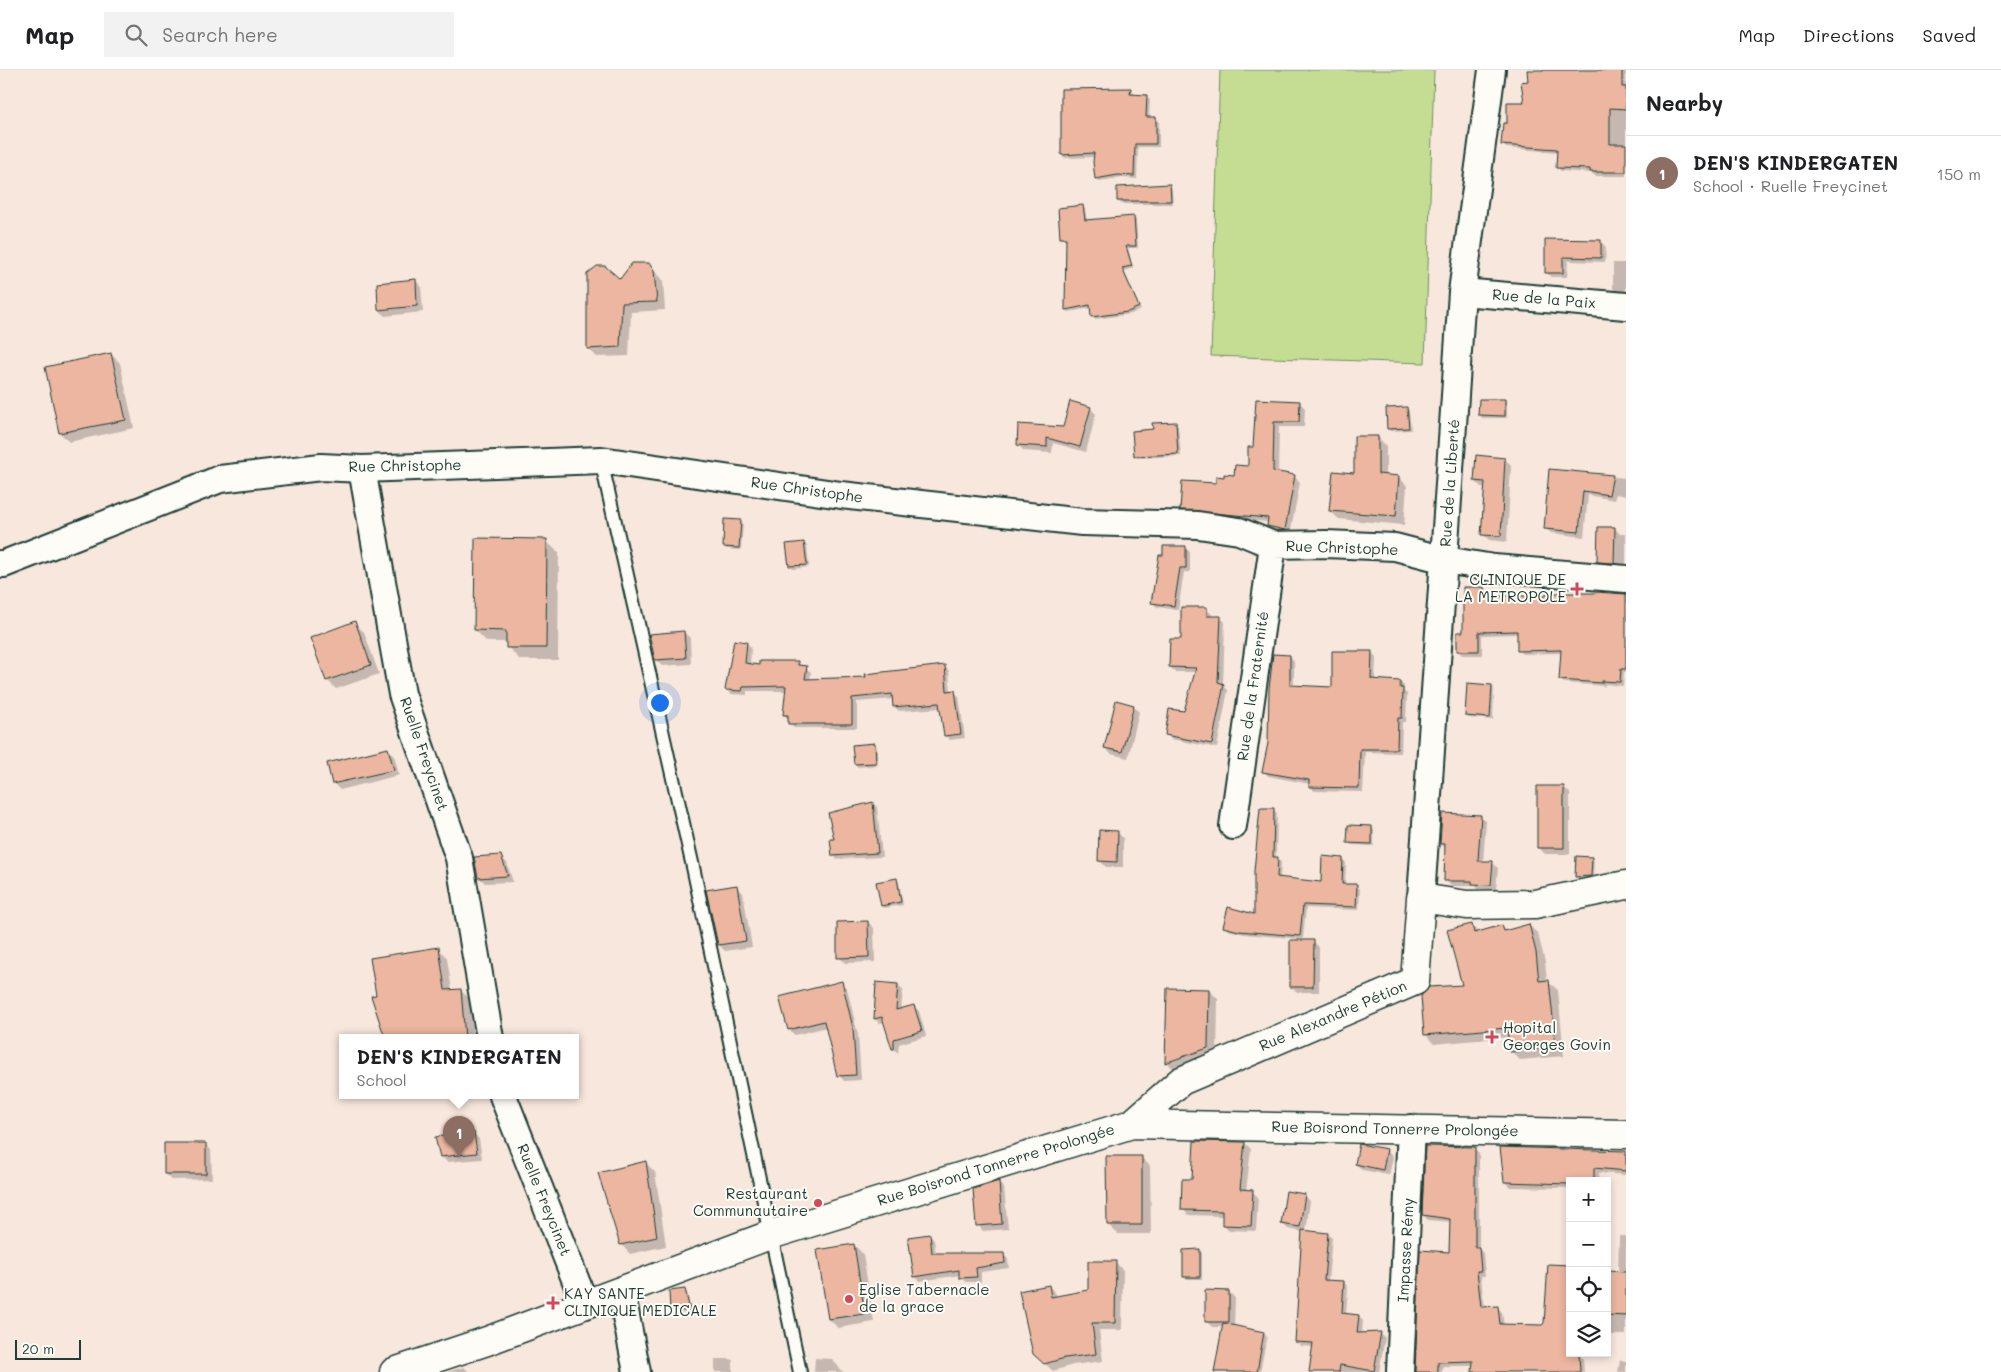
<!DOCTYPE html>
<html lang="en">
<head>
<meta charset="utf-8">
<style>
  :root { --surface:#fff; --page:#f2f2f2; --text:#202124; --muted:#757577; --line:#e0e0e0; --accent:#7c3aed }
  body { margin:0; font-family:Mali,sans-serif; background:var(--page); color:var(--text) }
  .controls { position:absolute; right:15px; bottom:15px; display:grid; overflow:hidden; border-radius:0px; box-shadow:0 2px 8px #0003 }
  .controls button { width:45px; height:45px; display:grid; place-items:center; padding:0; border:0; border-bottom:1px solid var(--line); background:var(--surface); color:var(--text); font:25px sans-serif }
  .scale { position:absolute; left:15px; bottom:12px; width:66px; box-sizing:border-box; padding-left:5px; border:2px solid #1f3d34; border-top:0; font-size:14px; line-height:18px; white-space:nowrap; color:#1f3d34; -webkit-text-stroke:4px #fdfcf7; paint-order:stroke }
  .you { position:absolute; left:659px; top:632px; width:18px; height:18px; margin:-12px; border:4px solid #fff; border-radius:50%; background:#1a73e8; box-shadow:0 0 0 8px #1a73e833 }
  .badge { display:grid; place-items:center; width:32px; height:32px; border-radius:50%; background:var(--accent); color:#fff; font-size:16px; font-weight:700 }
  .pin { position:absolute; translate:-50% -41px; filter:drop-shadow(0 1px 2px #0008) }
  .pin::after { content:''; position:absolute; top:26px; width:18px; height:15px; background:inherit; clip-path:polygon(0 0,100% 0,50% 100%) }
  .popup { position:absolute; left:339px; top:964px; width:240px; height:65px; box-sizing:border-box; display:grid; place-content:center; border-radius:0px; background:var(--surface); filter:drop-shadow(0 1px 4px #0005); font-size:16px; white-space:nowrap; color:var(--muted) }
  .popup b { font-size:19px; color:var(--text) }
  .popup::after { content:''; position:absolute; left:50%; top:100%; margin-left:-10px; border:10px solid transparent; border-top-color:var(--surface) }
  .list { margin:0; padding:0; list-style:none }
  h2 { display:flex; justify-content:space-between; align-items:center; height:65px; margin:0; padding:0 20px; font-size:21px }
  h2 small { font-size:16px; font-weight:400; color:var(--muted) }
  .list li { display:grid; grid-template-columns:32px 1fr auto; gap:15px; align-items:center; box-sizing:border-box; height:75px; padding:0 20px; border-top:1px solid var(--line) }
  .list b { display:block; font-size:19px; white-space:nowrap }
  .list p { margin:0; font-size:16px; white-space:nowrap; color:var(--muted) }
  .list em { font-size:16px; font-style:normal; color:var(--muted) }
  .icon { flex:none; width:28px; height:28px; fill:none; stroke:currentColor; stroke-width:2; stroke-linecap:round; stroke-linejoin:round }
  .map { position:relative; flex:none; width:1626px; height:1302px; overflow:hidden }
  header { display:flex; align-items:center; gap:30px; box-sizing:border-box; height:70px; padding:0 25px; background:var(--surface); border-bottom:1px solid var(--line) }
  header strong { font-size:24px }
  nav { display:flex; gap:28px; margin-inline-start:auto; font-size:18px }
  .search { width:350px; height:45px; background:var(--page); display:flex; align-items:center; gap:12px; box-sizing:border-box; padding:0 18px; border-radius:0px; color:var(--muted); font-size:19px }
  main { display:flex }
  aside { flex:1; background:var(--surface) }
  .map>svg:first-child { display:block }
  .green { fill:#c5dd93; stroke:#728d64 }
  .shadow { fill:#0003 }
  .building { fill:#ecb6a0; stroke:#1f3d34 }
  .lines { fill:none; stroke-linecap:round; stroke-linejoin:round }
  .service-casing { stroke:#1f3d34; stroke-width:16 }
  .minor-casing { stroke:#1f3d34; stroke-width:30 }
  .tertiary-casing { stroke:#1f3d34; stroke-width:31 }
  .service { stroke:#fdfcf7; stroke-width:12 }
  .minor { stroke:#fdfcf7; stroke-width:26 }
  .tertiary { stroke:#fdfcf7; stroke-width:28 }
  .poi-dot { fill:#d1495b; stroke:#fdfcf7; stroke-width:2 }
  .labels { text-anchor:middle; stroke-width:4; stroke-linejoin:round; paint-order:stroke }
  .street-label { font-size:15px; fill:#1f3d34; stroke:#fdfcf7 }
  .poi-label { font-size:15px; fill:#1f3d34; stroke:#fdfcf7; text-anchor:start }
</style>
</head>
<body>
<header>
<strong>Map</strong>
<div class="search"><svg class="icon" aria-label="search" viewBox="0 0 24 24"><circle cx="10" cy="10" r="6"/><path d="M15 15l6 6"/></svg>Search here</div>
<nav><a>Map</a><a>Directions</a><a>Saved</a></nav>
</header>
<main>
<div class="map">
<svg width="1626" height="1302" viewBox="0 0 1626 1302">
  <rect width="100%" height="100%" fill="#f8e7dd"/>
  <filter id="ink" filterUnits="userSpaceOnUse"><feTurbulence type="fractalNoise" baseFrequency=".02" numOctaves="2"/><feDisplacementMap in="SourceGraphic" scale="10" xChannelSelector="R" yChannelSelector="G"/><feConvolveMatrix kernelMatrix="1 2 1 2 8 2 1 2 1" color-interpolation-filters="sRGB"/></filter>
  <g filter="url(#ink)">
    <path class="green" d="M1220,0H1434L1425,293L1211,286Z"/>
    <path class="shadow" d="M1528,0H1626V106H1595L1592,103L1561,101L1557,97L1558,82L1506,78L1502,74L1508,55L1526,33L1529,12Z
      M1130,19L1134,23V25L1146,26L1150,30L1149,48H1156L1159,51V77H1138L1137,109L1122,108L1100,112L1096,108L1095,87L1065,88L1062,85Z
      M1170,116L1172,118L1173,134H1121L1119,131Z
      M1082,136L1085,139L1087,151L1134,147L1136,150L1138,178H1128L1133,198L1124,201L1141,240L1131,244L1095,249L1092,246L1091,238L1068,242L1066,239L1067,170H1064L1061,167Z
      M1546,171L1601,172L1606,177L1605,192L1568,191L1567,207H1551L1546,202Z
      M1613,193H1626V224H1619L1613,218Z
      M649,194L663,211L665,240L631,242L629,286L597,287L588,278L621,211Z
      M415,210L421,216L423,242L385,246L379,240Z
      M111,284L120,293L134,358L69,372L60,363Z
      M1505,330L1507,333V348H1482L1480,345Z
      M1258,331L1299,332L1305,338L1304,357H1279L1278,403L1294,406L1300,412L1290,465L1275,462L1269,456V452L1186,445L1181,439L1217,415L1249,397L1254,378Z
      M1090,338L1096,344L1086,382L1053,373L1052,383L1024,381L1018,375L1064,358Z
      M1407,338L1409,341L1411,360L1390,361L1388,358Z
      M1175,353L1178,356L1181,386L1137,388L1135,386L1154,361Z
      M1378,367L1386,376V406L1399,407L1407,416L1404,455L1339,449L1330,441Z
      M1505,389L1511,395L1507,472L1489,470L1483,464L1486,417H1481L1475,411Z
      M1551,401L1626,408V426L1616,424L1614,430L1588,425L1584,467L1551,463L1545,458Z
      M740,451L743,454L741,480L727,479L724,477Z
      M1615,458L1620,464H1626V499L1604,497L1598,491Z
      M546,471L559,483L558,590H520L508,577V572H487L475,560Z
      M804,473L807,476L809,497L793,499L790,496Z
      M1185,478L1190,482V502H1184L1178,540L1157,537L1152,532L1164,486Z
      M1484,518L1488,522V527L1626,525V602H1624L1623,616L1605,614V616L1564,613L1560,610L1562,583L1522,584L1518,580V564L1482,565V585H1462L1458,581Z
      M1206,539L1212,544L1211,547H1220L1225,552L1223,615L1228,620L1217,678L1171,669L1166,664L1185,643L1196,602H1175L1170,597L1182,570Z
      M354,553L364,562L379,604L336,619L327,610Z
      M684,562L690,568L691,594L662,596L656,590Z
      M747,573L751,578L750,595L760,597L797,592L811,602L810,610L867,608L945,597L949,601L951,622H954L959,626L965,668L950,670L945,666L941,638L899,641L895,637L894,629L857,632V658H794L784,644L787,621H747V625L731,624L727,619Z
      M1371,582L1376,587L1375,611L1400,612L1404,616V621L1407,624L1406,652H1402L1401,683L1365,682L1363,722L1314,721L1310,714L1268,706L1264,701L1290,586L1294,591V616L1333,618Z
      M1492,616L1494,618L1493,650L1469,648L1466,646Z
      M1133,636L1139,642L1128,688L1111,684L1105,678Z
      M874,674L877,677L878,695L858,697L855,694Z
      M388,679L394,685L399,705L340,720L334,714L328,694Z
      M1564,717L1570,723V784H1545L1539,778Z
      M873,733L877,737L882,787L837,789L833,785L835,770Z
      M1274,740L1277,743L1276,788L1281,792L1280,809L1322,814L1343,789L1346,793L1345,815L1356,816L1360,819L1359,840L1306,838L1303,869L1244,864L1228,860L1224,857L1255,845Z
      M1480,746L1486,752L1483,792L1493,793L1498,798L1496,820L1478,819L1476,816H1451L1445,810L1446,779L1441,774Z
      M1372,757L1374,760V776L1351,775L1349,772Z
      M1117,762L1123,768V797H1106L1100,791Z
      M500,786L507,793L513,812L485,813L479,807Z
      M1577,788H1592L1594,791L1593,808L1579,810L1576,807Z
      M896,810L899,812L903,835L884,838L882,836Z
      M737,817L743,823L752,877L725,881L719,875Z
      M868,852L874,858L875,892L845,893L839,887Z
      M1471,855L1479,863L1502,857L1506,861L1529,855L1538,864L1545,892L1547,911L1558,920L1564,986L1520,990L1511,981L1509,967L1434,974L1425,964L1463,916Z
      M1313,871L1319,877V922H1297L1291,916Z
      M438,878L447,888L452,921L460,920L470,929L473,968H386L372,927L378,926Z
      M841,913L847,918L858,965L861,1010L844,1011L839,1005L827,957L795,965L789,960Z
      M898,915L903,920L901,940L914,936L919,941L926,966L899,974L898,983L893,978L885,952L879,953L875,949Z
      M1209,920L1218,929L1217,987L1175,1001L1166,992Z
      M473,1063L479,1069L482,1089L447,1092L441,1086Z
      M1245,1073L1251,1079L1246,1121H1252L1258,1127L1256,1161L1229,1160L1223,1154V1146L1188,1145L1183,1139L1194,1110Z
      M205,1074L211,1080L212,1109L171,1110L165,1104Z
      M1474,1078L1479,1083V1179L1483,1183L1485,1206H1481L1484,1238L1497,1237L1502,1242L1504,1256L1570,1283L1578,1284L1583,1288L1584,1302H1474V1296H1443L1442,1302H1416L1450,1184L1451,1152L1428,1150L1423,1145Z
      M1626,1080V1105L1599,1103L1598,1111H1570V1118L1510,1117L1505,1112L1624,1083Z
      M1387,1081L1393,1087L1389,1105L1362,1100L1356,1094Z
      M1141,1087L1150,1096L1151,1164H1118L1108,1155Z
      M646,1093L655,1102L666,1176L630,1184L621,1174Z
      M999,1113L1004,1118L1008,1159L983,1161L978,1155Z
      M1304,1125L1310,1131L1306,1162L1327,1164L1332,1168L1328,1211L1344,1212L1348,1217L1346,1245L1359,1246L1363,1251L1362,1264L1380,1263L1385,1268L1379,1302H1310L1314,1277L1301,1276L1297,1272L1303,1162L1288,1159L1282,1153Z
      M929,1165L934,1170L936,1184H1003L1008,1189L1009,1198L981,1202V1212H965L960,1205L920,1211L915,1206Z
      M1619,1166H1626V1265H1607V1203H1618Z
      M854,1175L863,1184L874,1252L838,1258L829,1249Z
      M1199,1181L1202,1183V1209H1187L1184,1207Z
      M1115,1192L1123,1200L1122,1260H1099L1103,1291L1073,1295L1053,1301L1042,1291L1049,1216L1056,1224L1057,1227L1089,1221Z
      M685,1220L687,1223L692,1243L674,1242L671,1240Z
      M1229,1222L1235,1228L1234,1257L1264,1263L1267,1267L1260,1302H1216L1224,1257H1212L1206,1251Z
      M815,1288L832,1289L843,1302H814Z
      M715,1289H731L733,1291V1302H715Z
      M1620,1290L1626,1291V1302H1618Z
      M464,1297L469,1302H447Z"/>
    <path class="building" d="M1527,0H1622V17H1626V39L1610,38V74H1626V102H1590V99L1556,98L1557,79L1501,75L1503,53H1507V32H1524L1521,12L1528,11Z
      M1131,18L1130,24L1147,25L1146,47H1156V74H1135L1134,106L1118,105L1095,109L1093,92L1094,83L1061,85V19Z
      M1170,114L1171,131H1117V117Z
      M1083,135L1085,150L1134,146L1136,176H1126L1132,196L1122,198L1139,237L1128,242L1091,247L1090,235L1065,240L1066,168H1060L1058,138Z
      M1545,169L1601,170V188L1563,187V203H1545Z
      M632,193H649L654,201L657,232L622,233L620,277L587,279V204L597,196H605L620,209Z
      M416,209L417,236L378,240L377,213Z
      M111,283L126,350L59,363L45,297Z
      M1256,329L1300,331L1299,352H1274L1273,401L1295,405L1285,460L1267,456L1268,448L1180,440L1182,411L1216,413V406L1224,407V404L1234,405L1235,395L1248,396V377H1253Z
      M1479,329H1505V346L1478,345Z
      M1070,331L1091,337L1080,377L1047,368V377L1017,375L1018,354L1063,357Z
      M1407,337L1409,358L1387,359L1386,338Z
      M1176,352L1178,384L1134,386L1132,361L1153,359L1152,353Z
      M1354,366H1378V404L1399,406L1396,446L1329,441L1333,401L1354,403Z
      M1476,385L1505,388L1501,466L1481,465L1485,412L1474,411Z
      M1549,399L1613,405L1609,425L1583,421L1579,462L1544,459Z
      M724,449L741,450L739,478L723,477Z
      M1598,457H1615L1614,493L1597,492Z
      M475,468L547,469L546,578H506V561L474,560Z
      M804,472L807,495L789,496L786,474Z
      M1163,476H1186V498H1180L1174,536L1151,533L1159,485H1163Z
      M1463,517H1484V526H1546V523H1596V522L1626,524V599H1621L1620,612L1602,611V613L1559,610L1561,580L1517,581V561L1479,562V581H1457V562H1463Z
      M1181,537H1207V546H1221L1218,612L1224,614L1212,674L1165,665L1169,639L1184,641L1196,598L1169,597L1170,569H1181Z
      M355,551L371,595L326,611L310,568Z
      M684,561L686,588L655,590L649,564Z
      M734,570L747,572L745,593L759,595V591H798V595L807,596L805,609L866,607L865,604L945,595L947,621L955,620L961,664L944,666L939,633L893,637L892,624L852,628V654H788V645H783L786,616L743,617L742,621L725,620Z
      M1332,581H1372L1371,609L1400,611V618H1403L1402,648H1398L1397,679H1360L1359,718L1309,717V710L1262,702L1268,673L1269,619L1273,584L1290,585V615L1332,617Z
      M1467,613L1492,615L1490,648L1465,646Z
      M1116,630L1134,635L1122,682L1104,678Z
      M875,673L876,693L854,694L852,675Z
      M388,678L394,700L332,714L327,693Z
      M1537,716H1564V778H1537Z
      M873,732L878,783L832,786L830,769H834L828,743Z
      M1260,738H1274L1273,787H1278L1277,807L1321,812L1322,786L1343,788L1342,814H1357L1356,837L1303,835L1300,866L1239,861L1223,857L1228,837L1254,844V801Z
      M1442,743L1481,745L1478,791H1493L1491,815L1472,814V811H1444L1445,774H1440Z
      M1348,755L1372,756V774L1347,773Z
      M1099,760L1118,761L1117,792L1098,791Z
      M501,785L508,806L478,808L474,787Z
      M1576,786L1592,787L1591,806L1575,807Z
      M897,808L901,832L881,836L876,812Z
      M737,815L746,871L718,875L706,820Z
      M868,851L869,887L837,888V852Z
      M1472,854L1474,863L1502,855L1504,861L1529,854L1536,882L1539,911L1549,910L1556,977L1510,982L1507,958L1424,965L1421,926L1429,917L1462,915L1447,860Z
      M1290,870H1314L1313,917H1290Z
      M439,877L445,920L461,919L465,968H385L371,926L376,925L370,888Z
      M842,911L853,958L856,1005L837,1006L824,951L788,960L779,927Z
      M876,912L898,914L896,940L914,935L922,961L894,969V979H892L882,947L874,949Z
      M1167,918L1209,919L1208,978L1165,993Z
      M474,1062L477,1083L440,1087L435,1067Z
      M1194,1071L1245,1072L1240,1119L1253,1120L1251,1156L1222,1155V1141L1181,1140L1182,1109H1192Z
      M164,1073H206V1104H164Z
      M1359,1074L1387,1079L1383,1100L1355,1094Z
      M1425,1076L1475,1077V1177H1479L1481,1201H1477L1481,1237L1498,1236L1500,1254L1542,1255L1544,1253L1548,1194L1570,1195V1283H1579L1580,1302H1472L1473,1291L1438,1292V1302H1415L1420,1180L1449,1182L1450,1149L1422,1145Z
      M1500,1077L1626,1081V1101L1594,1098V1111H1569V1114L1504,1112Z
      M1106,1086H1142V1155H1107Z
      M646,1091L657,1167L620,1175L598,1103Z
      M999,1111L1002,1154L976,1156L973,1119Z
      M1286,1121L1305,1124L1300,1157L1281,1154Z
      M1302,1160L1328,1163L1324,1210L1344,1211L1342,1243L1359,1245L1357,1263L1381,1262L1374,1301L1340,1295L1339,1302H1309L1313,1273L1295,1272Z
      M930,1164L932,1183H1004L1005,1193L976,1198L977,1207L959,1208V1200L914,1207L908,1167Z
      M854,1174L865,1244L828,1249L817,1180Z
      M1200,1179V1207H1183V1180Z
      M1088,1191H1116L1115,1253H1092L1096,1284L1065,1288L1044,1294L1033,1284L1019,1221L1049,1215L1051,1227L1088,1220Z
      M1607,1201L1626,1202V1246L1607,1245Z
      M685,1219L690,1241L670,1240L669,1221Z
      M1205,1220L1229,1221V1252H1205Z
      M1223,1253L1264,1262L1257,1302H1214Z"/>
    <g class="lines">
      <g class="service-casing">
        <path id="service" d="M601,390L693,797L800,1302"/>
      </g>
      <g class="minor-casing">
        <path id="minor" d="M1462,222L1626,236
          M362,399L402,624L459,788L490,968
          M0,494H4L220,409L321,397L362,399L601,390L841,425L1082,452L1198,455L1239,461L1273,475L1326,474L1395,477L1445,490L1494,498L1626,509
          M1233,756L1273,475
          M1421,828L1462,222L1492,0
          M503,1026L585,1234
          M621,1221L637,1302
          M1400,1302L1411,1058"/>
      </g>
      <g class="tertiary-casing">
        <path id="tertiary" d="M1132,1054L1181,1011L1415,911L1421,828L1467,835L1535,834L1626,815
          M394,1302L487,1271L770,1165L1132,1054L1626,1064"/>
      </g>
      <use href="#service" class="service"/>
      <use href="#minor" class="minor"/>
      <use href="#tertiary" class="tertiary"/>
    </g>
  </g>
  <g class="poi-dot">
    <path d="M1574.5 511.5h5v5h5v5h-5v5h-5v-5h-5v-5h5z"/>
    <path d="M1489.5 959.5h5v5h5v5h-5v5h-5v-5h-5v-5h5z"/>
    <circle cx="818" cy="1133" r="5"/>
    <circle cx="849" cy="1229" r="5"/>
    <path d="M550.5 1225.5h5v5h5v5h-5v5h-5v-5h-5v-5h5z"/>
  </g>
  <g class="labels">
    <g class="street-label">
      <text transform="translate(1544 229) rotate(5)" y="5">Rue de la Paix</text>
      <text transform="translate(405 396) rotate(-1)" y="5">Rue Christophe</text>
      <text transform="translate(1450 413) rotate(-86)" y="5">Rue de la Liberté</text>
      <text transform="translate(807 420) rotate(8)" y="5">Rue Christophe</text>
      <text transform="translate(1342 478) rotate(2)" y="5">Rue Christophe</text>
      <text transform="translate(1253 616) rotate(-82)" y="5">Rue de la Fraternité</text>
      <text transform="translate(424 684) rotate(71)" y="5">Ruelle Freycinet</text>
      <text transform="translate(1333 946) rotate(-23)" y="5">Rue Alexandre Pétion</text>
      <text transform="translate(1395 1059) rotate(1)" y="5">Rue Boisrond Tonnerre Prolongée</text>
      <text transform="translate(996 1095) rotate(-17)" y="5">Rue Boisrond Tonnerre Prolongée</text>
      <text transform="translate(544 1130) rotate(68)" y="5">Ruelle Freycinet</text>
      <text transform="translate(1406 1180) rotate(-87)" y="5">Impasse Rémy</text>
    </g>
    <g class="poi-label">
      <text x="1566" y="515" text-anchor="end">CLINIQUE DE<tspan x="1566" dy="17">LA METROPOLE</tspan></text>
      <text x="1503" y="963">Hopital<tspan x="1503" dy="17">Georges Govin</tspan></text>
      <text x="808" y="1129" text-anchor="end">Restaurant<tspan x="808" dy="17">Communautaire</tspan></text>
      <text x="859" y="1225">Eglise Tabernacle<tspan x="859" dy="17">de la grace</tspan></text>
      <text x="564" y="1229">KAY SANTE<tspan x="564" dy="17">CLINIQUE MEDICALE</tspan></text>
    </g>
  </g>
</svg>
<div class="controls">
<button>+</button>
<button>−</button>
<button><svg class="icon" aria-label="locate" viewBox="0 0 24 24"><circle cx="12" cy="12" r="6"/><path d="M12 2v4M12 18v4M2 12h4M18 12h4"/></svg></button>
<button><svg class="icon" aria-label="layers" viewBox="0 0 24 24"><path d="M12 4l9 5-9 5-9-5zM3 14l9 5 9-5"/></svg></button>
</div>
<div class="scale">20 m</div>
<div class="you"></div>
<div class="pin badge" style="left:459px;top:1087px;background:#8d6e63">1</div>
<div class="popup"><b>DEN'S KINDERGATEN</b>School</div>
</div>
<aside>
<h2>Nearby<small></small></h2>
<ul class="list">
<li><span class="badge" style="background:#8d6e63">1</span><div><b>DEN'S KINDERGATEN</b><p>School · Ruelle Freycinet</p></div><em>150 m</em></li>
</ul>
</aside>
</main>
</body>
</html>
